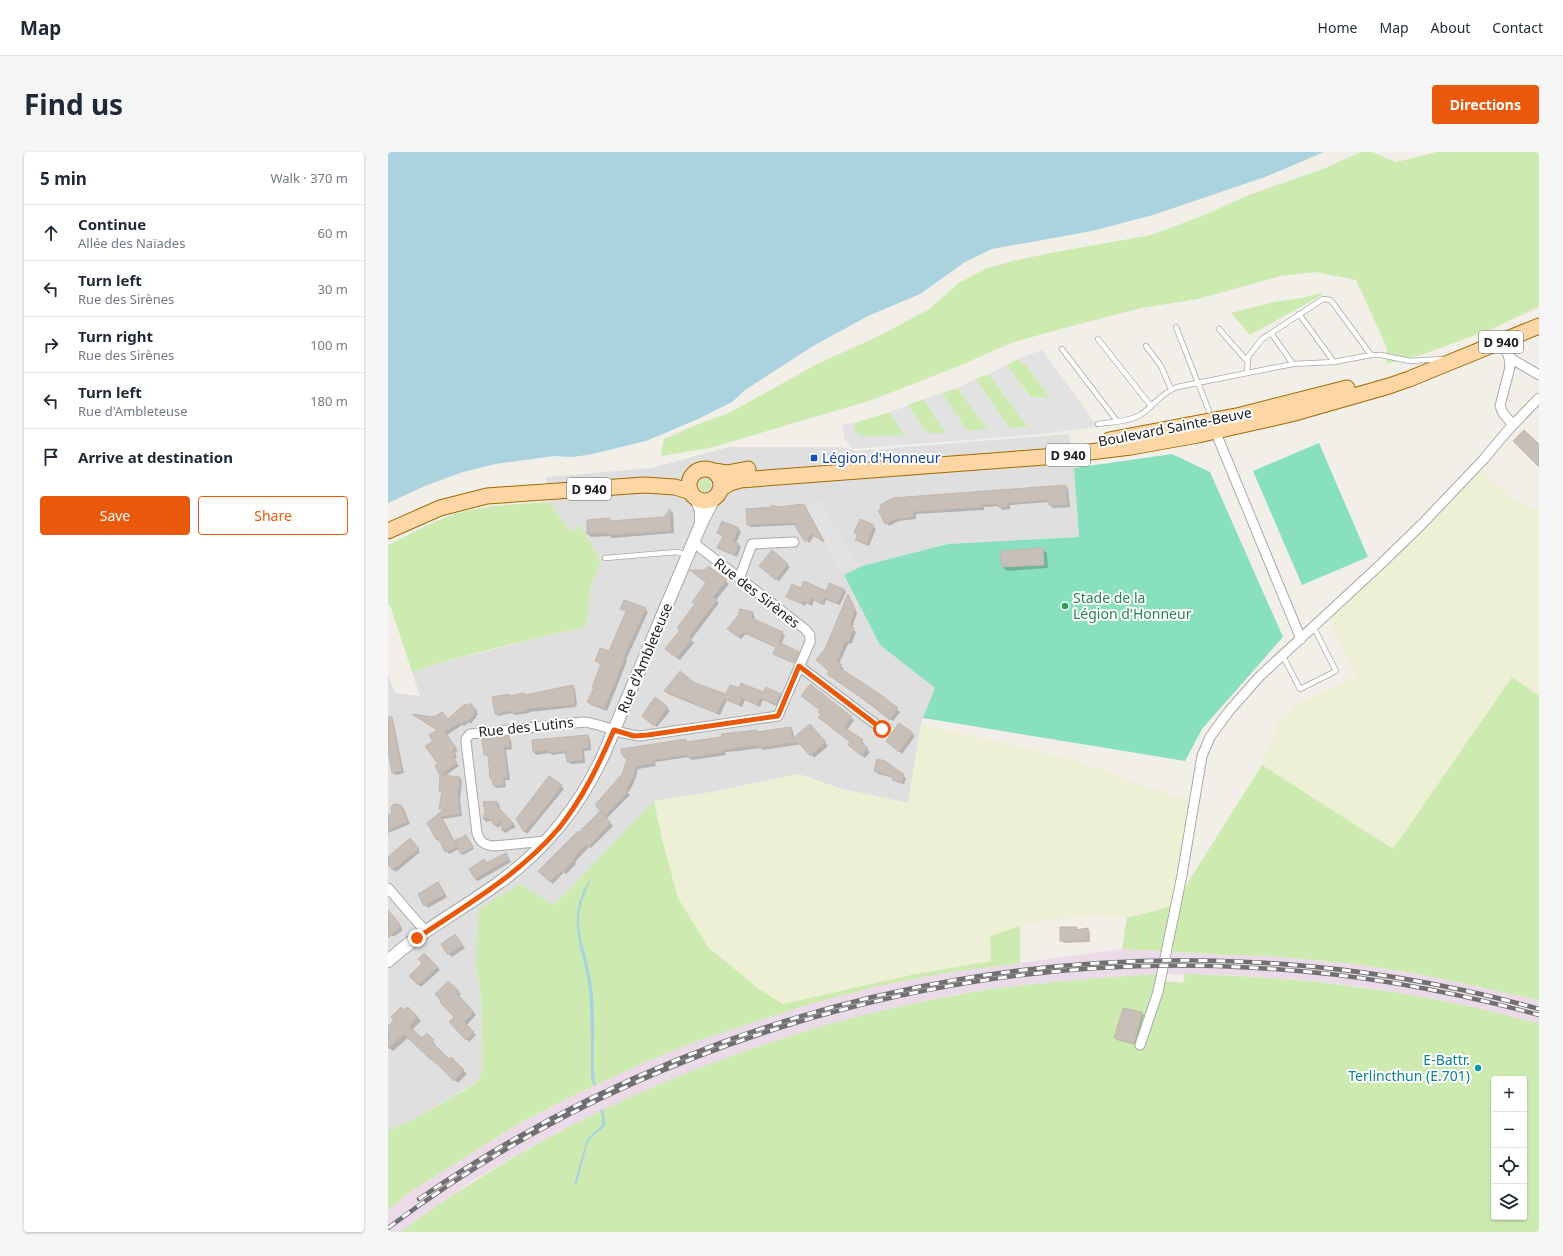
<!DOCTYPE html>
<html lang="en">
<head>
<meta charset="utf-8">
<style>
  :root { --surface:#fff; --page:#f6f6f7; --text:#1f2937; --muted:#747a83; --line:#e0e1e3; --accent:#ea580c }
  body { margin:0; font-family:"Noto Sans",sans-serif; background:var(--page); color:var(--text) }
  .controls { position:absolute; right:12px; bottom:12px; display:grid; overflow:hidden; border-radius:4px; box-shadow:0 1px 3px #0004 }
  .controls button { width:36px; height:36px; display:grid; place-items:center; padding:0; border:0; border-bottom:1px solid var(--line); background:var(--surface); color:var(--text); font:20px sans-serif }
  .stop { position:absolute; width:12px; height:12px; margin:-9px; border:3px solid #ea580c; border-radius:50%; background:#fff }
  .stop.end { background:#ea580c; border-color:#fff; box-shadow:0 1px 4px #0008 }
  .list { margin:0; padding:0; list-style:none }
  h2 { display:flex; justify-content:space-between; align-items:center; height:52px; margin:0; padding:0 16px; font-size:17px }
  h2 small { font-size:13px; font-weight:400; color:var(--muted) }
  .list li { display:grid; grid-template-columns:26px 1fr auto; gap:12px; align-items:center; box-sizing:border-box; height:56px; padding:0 16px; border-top:1px solid var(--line) }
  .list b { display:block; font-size:15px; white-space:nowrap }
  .list p { margin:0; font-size:13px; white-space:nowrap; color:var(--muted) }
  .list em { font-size:13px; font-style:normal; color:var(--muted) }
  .actions { display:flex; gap:8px; padding:12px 16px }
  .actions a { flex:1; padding:9px 0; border:1px solid var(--accent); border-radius:4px; text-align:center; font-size:14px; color:var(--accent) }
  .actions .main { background:var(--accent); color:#fff }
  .icon { flex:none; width:22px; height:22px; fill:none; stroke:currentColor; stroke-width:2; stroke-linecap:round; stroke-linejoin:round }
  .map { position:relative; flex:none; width:1151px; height:1080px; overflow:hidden; border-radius:4px }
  header { display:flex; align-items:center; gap:24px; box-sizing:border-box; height:56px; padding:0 20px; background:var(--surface); border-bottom:1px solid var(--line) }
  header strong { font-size:19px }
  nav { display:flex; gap:22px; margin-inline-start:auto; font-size:14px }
  .intro { display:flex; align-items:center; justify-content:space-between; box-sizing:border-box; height:96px; padding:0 24px }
  h1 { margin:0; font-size:28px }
  .button { padding:10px 18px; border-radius:4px; background:var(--accent); color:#fff; font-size:14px; font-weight:700 }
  main { display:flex; gap:24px; padding:0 24px }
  aside { flex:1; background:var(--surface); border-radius:4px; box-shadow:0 1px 3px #0004 }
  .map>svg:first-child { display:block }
  .residential { fill:#e0dfdf }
  .industrial { fill:#ebdbe8 }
  .farmland { fill:#eef0d5 }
  .grass { fill:#cdebb0; fill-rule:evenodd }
  .pitch { fill:#88e0be }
  .parking { fill:#e2e2e2 }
  .water { fill:#aad3df }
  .shadow { fill:#0003; fill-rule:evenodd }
  .building { fill:#c7bfb8; stroke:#c4b6ab }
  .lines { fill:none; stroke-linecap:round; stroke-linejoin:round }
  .service-casing { stroke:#a9a9a9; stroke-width:6 }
  .minor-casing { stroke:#a9a9a9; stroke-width:11 }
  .tertiary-casing { stroke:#a9a9a9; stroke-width:14 }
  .primary-casing { stroke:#a06b00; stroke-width:17 }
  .service { stroke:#fff; stroke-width:4.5 }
  .minor { stroke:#fff; stroke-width:9 }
  .tertiary { stroke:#fff; stroke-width:12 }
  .primary { stroke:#fcd6a4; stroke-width:15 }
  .rail-casing { stroke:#707070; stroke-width:4.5 }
  .rail { stroke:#fff; stroke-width:3; stroke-dasharray:9; stroke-linecap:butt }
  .route { stroke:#ea580c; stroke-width:5 }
  .transit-dot { fill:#1a4fb4; stroke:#fff; stroke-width:1.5 }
  .leisure-dot { fill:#2e9e5b; stroke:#fff; stroke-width:1.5 }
  .culture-dot { fill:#0f9aa8; stroke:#fff; stroke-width:1.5 }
  .labels { text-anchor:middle; stroke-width:4; stroke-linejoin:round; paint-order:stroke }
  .shield { fill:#fff; stroke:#646464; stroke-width:1 }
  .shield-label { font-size:13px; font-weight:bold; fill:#222 }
  .street-label { font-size:14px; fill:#222; stroke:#fff }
  .transit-label { font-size:14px; fill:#164399; stroke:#fff; text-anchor:start }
  .leisure-label { font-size:14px; fill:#27864d; stroke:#fff; text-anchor:start }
  .culture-label { font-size:14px; fill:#0d838f; stroke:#fff; text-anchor:end }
</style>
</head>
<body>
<header>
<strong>Map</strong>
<nav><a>Home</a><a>Map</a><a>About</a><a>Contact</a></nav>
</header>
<div class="intro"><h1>Find us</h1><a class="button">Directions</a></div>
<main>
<aside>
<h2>5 min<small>Walk · 370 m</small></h2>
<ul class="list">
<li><svg class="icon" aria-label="ahead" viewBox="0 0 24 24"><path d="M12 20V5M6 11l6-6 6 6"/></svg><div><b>Continue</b><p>Allée des Naïades</p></div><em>60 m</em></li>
<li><svg class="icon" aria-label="left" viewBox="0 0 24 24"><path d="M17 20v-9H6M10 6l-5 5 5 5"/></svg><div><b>Turn left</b><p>Rue des Sirènes</p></div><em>30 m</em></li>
<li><svg class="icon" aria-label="right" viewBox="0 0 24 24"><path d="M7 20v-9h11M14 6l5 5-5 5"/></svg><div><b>Turn right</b><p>Rue des Sirènes</p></div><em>100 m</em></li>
<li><svg class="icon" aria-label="left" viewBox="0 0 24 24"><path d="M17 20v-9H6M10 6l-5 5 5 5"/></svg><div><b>Turn left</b><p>Rue d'Ambleteuse</p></div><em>180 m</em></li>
<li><svg class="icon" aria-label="arrive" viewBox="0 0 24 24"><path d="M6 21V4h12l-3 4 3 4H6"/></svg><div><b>Arrive at destination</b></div></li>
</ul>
<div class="actions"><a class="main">Save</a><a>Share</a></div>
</aside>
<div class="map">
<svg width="1151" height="1080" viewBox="0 0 1151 1080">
  <rect width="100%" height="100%" fill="#f2efe9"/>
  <path class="residential" d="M681,282L686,316L691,385L560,392L474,414L456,423L492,493L547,536L533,572L520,651L454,637L410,622L324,640L266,649L166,753L132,732L88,813L93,844L95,919L87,931L26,967L0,979V522L7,541L32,544L24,520L45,513L146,487L198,475L202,437L213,409L192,373L182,380L162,350L158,325L264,316L341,295H453L468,299Z"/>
  <path class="industrial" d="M734,797L839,803L880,804L967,812L1032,822L1151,848V872L1051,848L975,835L912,828L838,823L767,822L703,827L638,833L570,842L509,855L466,866L402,884L331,909L260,938L174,978L125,1005L84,1029L12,1080H0V1058L22,1040L130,972L184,944L262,908L315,887L416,854L491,834L558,821Z"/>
  <path class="farmland" d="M1089,313L1104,328L1130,349L1145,356L1151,357V544L1123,525L1005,697L981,683L874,613L890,571L907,553L969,525L943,470L946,457Z
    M533,572L684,607L758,634L787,644L807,648L785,754L739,766L698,764L656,769L632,774L602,784L603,809L523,823L395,852L371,837L321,796L290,746L275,691L266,649L324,640L410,622L454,637L520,651Z"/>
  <path class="grass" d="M973,0H984L1008,10L1049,0H1151V155L1099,179L1033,203L998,212L999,196L968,128L927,120L893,124L810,147L754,156L680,175L623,191L571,214L484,248L322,296L273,304L276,287L305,274L343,260L429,212L491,184L541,157L571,131L599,116L624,109L668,100L763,83L814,64L861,43L935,17Z
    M932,141L934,143L862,183L843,161L886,150L914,146Z
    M630,207L633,212H638L662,246L642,245L619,213Z
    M601,222L640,275L621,276L588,227Z
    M569,236L600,277L579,279L554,241Z
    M536,247L558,281H538L520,253Z
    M502,260L517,283C507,284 477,288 470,282C466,280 466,274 466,271Z
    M311 333a6 6 0 1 1 12 0a6 6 0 1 1-12 0Z
    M162,350L182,380L192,373L213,409L202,437L198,475C140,488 81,501 24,520L2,453L0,454V393C20,383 40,372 61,364C92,353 129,352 162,350Z
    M1124,525L1151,544V848L1032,822L967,812L880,804L839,803L734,797L739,766L785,754L874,613L1005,697Z
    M266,649L275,691L290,746L321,796L371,837L395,852L523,823L603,809L602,784L632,774V811L558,821L491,834L416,854L315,887L262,908L184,944L130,972L22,1040L0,1058V979L26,967L87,932L95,919L93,844L88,813L91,757L132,732L166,753Z
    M767,822L776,829L795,831L797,822C917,825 1036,839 1151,872V1080H12C172,961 373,878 568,843C634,831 701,827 767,822ZM1106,927H1136V1065H1106Z"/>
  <path class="pitch" d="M931,291L980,405L914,433L865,319Z
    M784,302L822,320L895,485L814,577L797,609L535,566L547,536L492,493L456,423L474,414L560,392L691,385L686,316Z"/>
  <path class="parking" d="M654,198L710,275L642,283L464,297L457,288L454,272L466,271L467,278L470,282L477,285L516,283L502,260L520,253L538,281H558L536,247L554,241L579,279L600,277L569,236L588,227L621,276L640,275L601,222L619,213L641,245L662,246L638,212H633L630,207Z
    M432,347L468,412L453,421L418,355Z"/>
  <path class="water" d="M0,0H936L877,25L765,63L704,79L604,97L577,110L532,142L480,164L425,194L357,238L344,250L310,267L258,289L200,303L183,305L167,304L107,312L75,320L39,333L0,351Z
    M203,727C198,739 192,752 191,765C190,786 199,804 202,824C207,846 206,875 206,898C206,910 205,922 208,934L205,933L203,926C203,897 203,867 201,838C198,805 183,785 191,751C194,741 197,734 203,727Z
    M215,957L217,968V974L202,987L199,993L189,1031L186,1032L199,987L214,973V964L212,958Z"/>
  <path class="shadow" d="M678,334L680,337L682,355L665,356L662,353V350L622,353V357L614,358L611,354L596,355V358L528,362V367L511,369L501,374L491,359Z
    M416,353L437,390L426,384L421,391L408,373L363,375L360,373L390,356Z
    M283,359L285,361L286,381L224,386L222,384L203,385L200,382V369L221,367L224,370L277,366Z
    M485,374L488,377L481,394L471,390L469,388L470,383L468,380Z
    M350,377L353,380L348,391L353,395L349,405L333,398L331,395L335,385L330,381Z
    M654,397L659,401L660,416L619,419L614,415Z
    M384,400L402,415L391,429L375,416Z
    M320,415L341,432L328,448L331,451L303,488L306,491L292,508L281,499L319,431L317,419Z
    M414,437L439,441L456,437L458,440L452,453L438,448L436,453L426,448L424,454L418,451L417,454L400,445Z
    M460,444L469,461L464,476L468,480L464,491L460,492L451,512L456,517L454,519L492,543L512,560L505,569L440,522L442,519L437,497Z
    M234,457H257L260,460L238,508L239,509L219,559L203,553L201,550L239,460Z
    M364,461L367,464L366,468L394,481L397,484L393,492L410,500L405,511L389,504L386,502L389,496L358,482L353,487L343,479Z
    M412,501L413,503L409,513L407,512Z
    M307,532L339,543L351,538L375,542L392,543L395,545L391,555L375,548L372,555L357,548L354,555L339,548L332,563L280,542L277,539Z
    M184,534L187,537L189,553H187L188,555L141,560V561L127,563L125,561L110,564L108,561L121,543L122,545L137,544Z
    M79,555H84L90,562L83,572L81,570L76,574L74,573L59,583L70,599L66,601L69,605L66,608L71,614L57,624L71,626L74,628L72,648L74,664L55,667L67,690L78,684L80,686L86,697L75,703L71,697L61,702L52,689H51L48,687L40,672L55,659L52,656L54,641L52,638L53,623L48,615L52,612L47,589L50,578L26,563L60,568ZM66,652L54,657V654Z
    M279,556L282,559L269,575L258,567Z
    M0,566H3L5,568L16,621L8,623L5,621L0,596Z
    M463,566L466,568L459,578L477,592L475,594L482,600L477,606L464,596L463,590L434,567Z
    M511,572L527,584L514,602L502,592Z
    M403,576L405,579L406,587L424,576L440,594L426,606L414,592L375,598L373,596L350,599L337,600L338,603L304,608L301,605L267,610L268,614L250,617L247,628L241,640L235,634L234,635L242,643L218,667L225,674L203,696L201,695L187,710L188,712L178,722L176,720L165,732L152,719L190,680L191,682L217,663L235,623L240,608L297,588L300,591L369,579L371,581Z
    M199,584L202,587L203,598L196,599L197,611L183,612L180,609L179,601L164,603L162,601L148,603L146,600L145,589Z
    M120,585L123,588L124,597L118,598L122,628H117L118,635L108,636L106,634L103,626L101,605L97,602Z
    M507,617L518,626L516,632L508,630L505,628L506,626L490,622L487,619Z
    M173,634L176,637L139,682L129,667Z
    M108,650L111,652L112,657L128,675L117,681L115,678L114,672L110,676L104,668L98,670L96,667L98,659Z
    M13,654L16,657L22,672L0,681V664L5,662Z
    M24,690L32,700L8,720L0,711V706Z
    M118,702L123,710L90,729L87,727L96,709L99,711Z
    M52,734L59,745L40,756L31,742Z
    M0,759L14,776V779L7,784H4L0,780Z
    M688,776L690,778L699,777L702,780V790L676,791L673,788Z
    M67,783L77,796L64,805L61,802Z
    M36,802L52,818L33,835L23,824L35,811Z
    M60,830L73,842L70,845L88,863L78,874L88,883L81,890L62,870L68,865Z
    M20,856L33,869L24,878L34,888L39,883L48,893L47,894L61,909L63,907L79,922L70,931L48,909L47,911L21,885L5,899L0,895V875Z
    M743,858L754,861L756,863L748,893L729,888L727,886Z"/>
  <path class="building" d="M1136,278L1151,292V315L1125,289Z
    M678,333L680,353H661V348L620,351V355H610V352L593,353L594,355L525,360L526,365L508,367L497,372L490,358L494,356L492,353L505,346Z
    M416,352L436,390L423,382L417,390L407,374V371L359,373L358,357L383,355L384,353L390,355Z
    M282,357L283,379L220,383V381L199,382V368L222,366V369L276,365Z
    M472,367L486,373L479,392L467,388L470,382L466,381Z
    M334,369L351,376L345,389L351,392L346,403L329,396L335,384L329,381Z
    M655,396L656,413L614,415L612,399Z
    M384,398L400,412L388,428L371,414Z
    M320,414L339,428L325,445L329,448L301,485L304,487L289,506L277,497L292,478L289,476L307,452L304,450L318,431L302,418H317Z
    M416,429L438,439L441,431L456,437L450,451L436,446L433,452L423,446L421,452L415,449L414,452L398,445L404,432L413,436Z
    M460,442L467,457L462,474L466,476L461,489L457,490L449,509L454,513L452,516L493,543L510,556L502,568L478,549L439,522L441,519L428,508L437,497Z
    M236,448L258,456L236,505L237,506L216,557L199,550L206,536L204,535L213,512L207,509L212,496L221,499L237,462L238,459L232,457Z
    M352,457L365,460L363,466L395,480L391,490L411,500L406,511L385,502L388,495L355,480L350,485L339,477L350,464Z
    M292,519L307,531L338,542L342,533L351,536L353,531L375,540L374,543L378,535L393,542L388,553L372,546L369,553L354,546L351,553L336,547L329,561L276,539Z
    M422,532L464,565L456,575L475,588L473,591L480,596L474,604L460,593L462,590L430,565L433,562L430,560L432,558L413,544Z
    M185,533L187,551H185L186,553L139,557V559L124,561L123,559L107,562L104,545L121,542V544L136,541L137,543Z
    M267,545L280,555L266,574L254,564Z
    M82,551L89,559L85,562L86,563L79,570L78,568L73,572L71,571L57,580L68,596L64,599L68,602L65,605L69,611L53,623L72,625L70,644L72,662L53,665L69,695L57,700L50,686L48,687L39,671L61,653L51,657L54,639H51L52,623L47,614L50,612L37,594L45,589L41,583L49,578L24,562L46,565L54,560L60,567L77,552L79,554Z
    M0,565H4L14,619L4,621L0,599Z
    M511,571L525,581L511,600L498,589Z
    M422,572L438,590L422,604L410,590L371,596V593L347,596L335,598L336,600L300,606V603L265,608L266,611L248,615L245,625L238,638L240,640L217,664L207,653L234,622L239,608L234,603L233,597L298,587V590L334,585L333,582L369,578V580L403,575L404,587Z
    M200,583L201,596H194L195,608L179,610L177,599L160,601V598L145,600L144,588Z
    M121,584L122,595H116L120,625L115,626L116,633L105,634L104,626L102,627L100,603H96L94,587Z
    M489,607L497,609L507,616L506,621L508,617L516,622L514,630L504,628L505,625L486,619Z
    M161,624L174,633L147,669L146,668L136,680L128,667Z
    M109,649V654L126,672L114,679L113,668L107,674L101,666L95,667L97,659L95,650Z
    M6,652H9L13,653L20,670L0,678V663L4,661L3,655Z
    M212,659L223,671L200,695L198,693L185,707L186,708L175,720L173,719L162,730L150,719L190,679V681Z
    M78,683L85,695L73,702L66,689Z
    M22,686L31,697L5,718L0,713V705Z
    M118,701L121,707L87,727L81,717L96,707L98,711Z
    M50,730L57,742L36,754L30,742Z
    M0,758L12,772L11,776L0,786Z
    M672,775H689L688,778L700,776V788L672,789Z
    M67,782L75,793L60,803L53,792Z
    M36,801L50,815L30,833L21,824L34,811L30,807Z
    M60,829L71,839L69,842L86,860L76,870L86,880L78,888L61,870L66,865L52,850L53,849L47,842Z
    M13,855L16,858L20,855L30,865L21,874L34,886L39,881L46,888L44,890L61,907L63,905L76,918L66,929L44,907L43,908L16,882L0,897V874L6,869L3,865Z
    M735,856L754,860L746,892L726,886Z"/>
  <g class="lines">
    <g class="service-casing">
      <path id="service" d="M911,162L946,210
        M788,175L821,259
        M831,177L859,209
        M883,181L905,212
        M710,187L763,254
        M758,194L773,214L783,237
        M674,197L729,269
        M859,221L860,205L874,187L935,147L942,148L945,151L983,203
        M710,272C723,270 740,270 752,263C766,254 773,241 789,235L905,212L946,210L983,203H993L1022,209L1055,207
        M217,406L289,400L299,403
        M895,504L912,537L948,519L925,474"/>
    </g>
    <g class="minor-casing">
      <path id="minor" d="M1115,189L1121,206L1122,215L1112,254L1115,261L1125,273
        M1119,201L1124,207L1151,223
        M828,275L830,286L913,487
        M351,427L364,392L406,390
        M411,514L494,577
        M158,689L106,694C96,693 92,690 89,681L78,590V587L82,582L196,570C215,572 232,583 252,584L390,564L422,490V483L417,477L306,391
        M0,736L38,780
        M752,893L770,840L794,723L814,604L822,585L841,559L871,525L994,411L1035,371L1095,308L1121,277L1151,246"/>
    </g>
    <g class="tertiary-casing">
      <path id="tertiary" d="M308,346L313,358V372
        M0,809C33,779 73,758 109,732C156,699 191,655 215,604L313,372L326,346"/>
    </g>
    <g class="primary-casing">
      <path id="primary" d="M721,288L853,263L959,236
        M301 333a16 16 0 1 1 32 0a16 16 0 1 1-32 0Z
        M326,319L339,321L360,317
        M332,337L342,331L352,328L669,304L743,295L810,283L903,262L1001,234L1021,227L1151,174
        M0,379L52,356L99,344L256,333L287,335L303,340"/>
    </g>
    <use href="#service" class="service"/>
    <use href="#minor" class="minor"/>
    <use href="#tertiary" class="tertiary"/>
    <use href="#primary" class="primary"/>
    <g class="rail-casing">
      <path id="rail" d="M31,1047C357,822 769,750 1151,857
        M0,1076C246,891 563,797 869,816C965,821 1059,838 1151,863"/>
    </g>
    <use href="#rail" class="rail"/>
  </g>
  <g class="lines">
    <path class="route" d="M29,786C79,753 132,722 171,676C195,646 211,612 226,578L246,584L260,583L390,564L411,514L494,577"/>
  </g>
  <rect class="transit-dot" x="422" y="302" width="8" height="8" rx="2"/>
  <circle class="leisure-dot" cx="677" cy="454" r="4"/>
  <circle class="culture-dot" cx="1090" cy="916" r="4"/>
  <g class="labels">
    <g class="shield">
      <rect x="1091" y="179" width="44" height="22" rx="3"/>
      <rect x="658" y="292" width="44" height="22" rx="3"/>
      <rect x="179" y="326" width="44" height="22" rx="3"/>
    </g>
    <g class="shield-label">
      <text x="1113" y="195">D 940</text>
      <text x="680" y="308">D 940</text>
      <text x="201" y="342">D 940</text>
    </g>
    <g class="street-label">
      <text transform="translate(787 275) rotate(-11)" y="5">Boulevard Sainte-Beuve</text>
      <text transform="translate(369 441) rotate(38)" y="5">Rue des Sirènes</text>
      <text transform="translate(257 506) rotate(-67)" y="5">Rue d'Ambleteuse</text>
      <text transform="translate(138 575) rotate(-6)" y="5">Rue des Lutins</text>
    </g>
    <g class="transit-label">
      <text x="434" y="311">Légion d'Honneur</text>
    </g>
    <g class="leisure-label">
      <text x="685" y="451">Stade de la<tspan x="685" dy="16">Légion d'Honneur</tspan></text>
    </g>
    <g class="culture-label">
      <text x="1082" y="913">E-Battr.<tspan x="1082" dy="16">Terlincthun (E.701)</tspan></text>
    </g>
  </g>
</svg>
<div class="controls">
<button>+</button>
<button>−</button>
<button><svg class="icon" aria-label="locate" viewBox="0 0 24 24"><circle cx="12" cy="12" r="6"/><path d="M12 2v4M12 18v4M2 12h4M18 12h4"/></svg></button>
<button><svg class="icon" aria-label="layers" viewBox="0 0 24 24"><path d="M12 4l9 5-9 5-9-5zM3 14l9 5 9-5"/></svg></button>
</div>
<div class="stop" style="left:494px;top:577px"></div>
<div class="stop end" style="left:29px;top:786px"></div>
</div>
</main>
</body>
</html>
